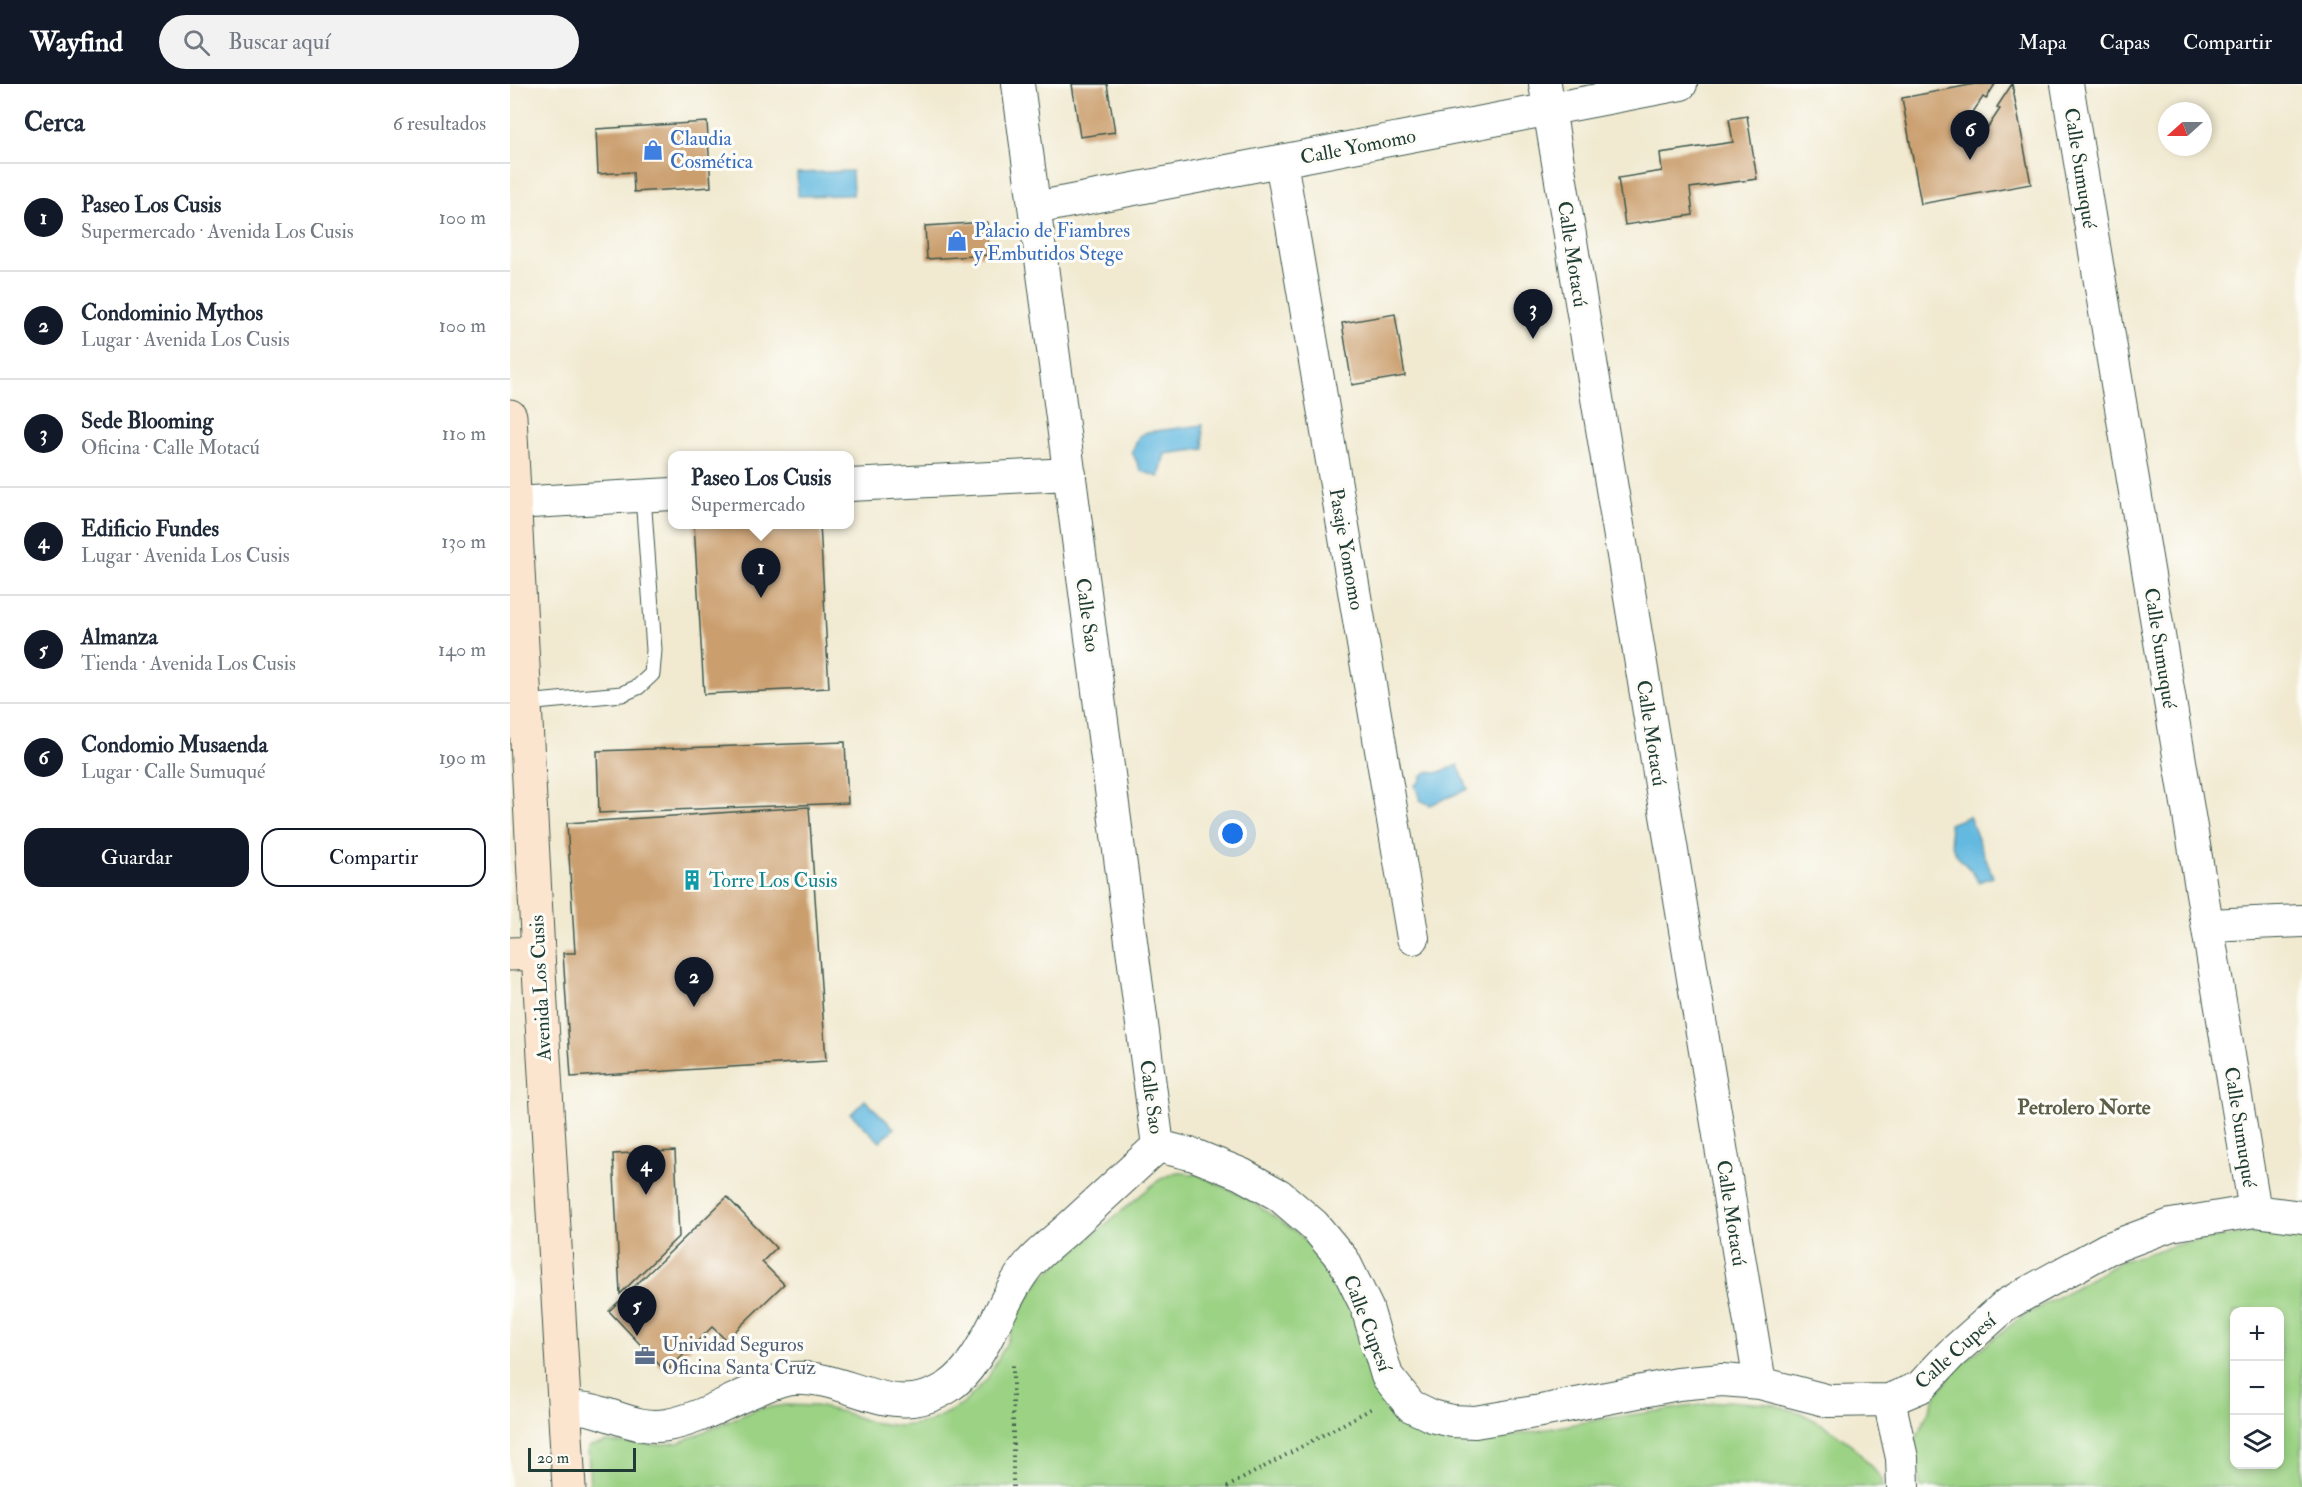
<!DOCTYPE html>
<html lang="es">
<head>
<meta charset="utf-8">
<style>
  :root { --surface:#fff; --page:#f2f2f3; --text:#1f2937; --muted:#747a83; --line:#e0e1e3; --accent:#111827 }
  body { margin:0; font-family:"IM FELL Double Pica",serif; background:var(--page); color:var(--text) }
  .controls { position:absolute; right:18px; bottom:18px; display:grid; overflow:hidden; border-radius:12px; box-shadow:0 3px 9px #0003 }
  .controls button { width:54px; height:54px; display:grid; place-items:center; padding:0; border:0; border-bottom:2px solid var(--line); background:var(--surface); color:var(--text); font:30px sans-serif }
  .compass { position:absolute; left:1648px; top:18px; width:54px; height:54px; border-radius:50%; background:var(--surface); box-shadow:0 3px 9px #0003; rotate:249deg }
  .scale { position:absolute; left:18px; bottom:15px; width:108px; box-sizing:border-box; padding-left:6px; border:3px solid #1f3d34; border-top:0; font-size:16px; line-height:21px; white-space:nowrap; color:#1f3d34; -webkit-text-stroke:4px #fdfcf7; paint-order:stroke }
  .you { position:absolute; left:723px; top:750px; width:21px; height:21px; margin:-15px; border:4px solid #fff; border-radius:50%; background:#1a73e8; box-shadow:0 0 0 9px #1a73e833 }
  .badge { display:grid; place-items:center; width:39px; height:39px; border-radius:50%; background:var(--accent); color:#fff; font-size:20px; font-weight:700 }
  .pin { position:absolute; translate:-50% -50px; filter:drop-shadow(0 2px 3px #0008) }
  .pin::after { content:''; position:absolute; top:32px; width:21px; height:18px; background:inherit; clip-path:polygon(0 0,100% 0,50% 100%) }
  .popup { position:absolute; left:158px; top:367px; width:186px; height:78px; box-sizing:border-box; display:grid; place-content:center; border-radius:12px; background:var(--surface); filter:drop-shadow(0 2px 4px #0005); font-size:20px; white-space:nowrap; color:var(--muted) }
  .popup b { font-size:22px; color:var(--text) }
  .popup::after { content:''; position:absolute; left:50%; top:100%; margin-left:-12px; border:12px solid transparent; border-top-color:var(--surface) }
  .list { margin:0; padding:0; list-style:none }
  h2 { display:flex; justify-content:space-between; align-items:center; height:78px; margin:0; padding:0 24px; font-size:26px }
  h2 small { font-size:20px; font-weight:400; color:var(--muted) }
  .list li { display:grid; grid-template-columns:39px 1fr auto; gap:18px; align-items:center; box-sizing:border-box; height:108px; padding:0 24px; border-top:2px solid var(--line) }
  .list b { display:block; font-size:22px; white-space:nowrap }
  .list p { margin:0; font-size:20px; white-space:nowrap; color:var(--muted) }
  .list em { font-size:20px; font-style:normal; color:var(--muted) }
  .actions { display:flex; gap:12px; padding:18px 24px }
  .actions a { flex:1; padding:14px 0; border:2px solid var(--accent); border-radius:18px; text-align:center; font-size:21px; color:var(--accent) }
  .actions .main { background:var(--accent); color:#fff }
  .icon { flex:none; width:33px; height:33px; fill:none; stroke:currentColor; stroke-width:2; stroke-linecap:round; stroke-linejoin:round }
  .map { position:relative; flex:none; width:1792px; height:1403px; overflow:hidden }
  header { display:flex; align-items:center; gap:36px; box-sizing:border-box; height:84px; padding:0 30px; background:var(--accent); color:#fff }
  header strong { font-size:28px }
  nav { display:flex; gap:33px; margin-inline-start:auto; font-size:21px }
  .search { width:420px; height:54px; background:var(--page); display:flex; align-items:center; gap:15px; box-sizing:border-box; padding:0 21px; border-radius:33px; color:var(--muted); font-size:22px }
  main { display:flex }
  aside { flex:1; background:var(--surface) }
  .map>svg:first-child { display:block }
  .green { fill:#9bd284; stroke:#5d885c; stroke-width:1.5; fill-rule:evenodd }
  .water { fill:#63b9e0; stroke:#417b8a; stroke-width:1.5 }
  .building { fill:#ca9e6d }
  .lines { fill:none; stroke-linecap:round; stroke-linejoin:round }
  .lane-casing { stroke:#3e574c; stroke-width:17 }
  .street-casing { stroke:#3e574c; stroke-width:34 }
  .secondary-casing { stroke:#3e574c; stroke-width:35 }
  .path { stroke:#3e574c; stroke-width:4; stroke-dasharray:1.5 4.5; stroke-linecap:butt }
  .lane { stroke:#fff; stroke-width:15 }
  .street { stroke:#fff; stroke-width:32 }
  .secondary { stroke:#fce5cf; stroke-width:33 }
  .labels { text-anchor:middle; stroke-width:6; stroke-linejoin:round; paint-order:stroke }
  .shop-label { font-size:20px; fill:#366cbe; stroke:#fdfcf7; text-anchor:start }
  .street-label { font-size:20px; fill:#1f3d34; stroke:#fdfcf7 }
  .culture-label { font-size:20px; fill:#0d838f; stroke:#fdfcf7; text-anchor:start }
  .service-label { font-size:20px; fill:#4e5e75; stroke:#fdfcf7; text-anchor:start }
  .neighbourhood-label { font-size:21px; font-weight:bold; fill:#5b5f48; stroke:#fdfcf7 }
</style>
</head>
<body>
<header>
<strong>Wayfind</strong>
<div class="search"><svg class="icon" aria-label="search" viewBox="0 0 24 24"><circle cx="10" cy="10" r="6"/><path d="M15 15l6 6"/></svg>Buscar aquí</div>
<nav><a>Mapa</a><a>Capas</a><a>Compartir</a></nav>
</header>
<main>
<aside>
<h2>Cerca<small>6 resultados</small></h2>
<ul class="list">
<li><span class="badge">1</span><div><b>Paseo Los Cusis</b><p>Supermercado · Avenida Los Cusis</p></div><em>100 m</em></li>
<li><span class="badge">2</span><div><b>Condominio Mythos</b><p>Lugar · Avenida Los Cusis</p></div><em>100 m</em></li>
<li><span class="badge">3</span><div><b>Sede Blooming</b><p>Oficina · Calle Motacú</p></div><em>110 m</em></li>
<li><span class="badge">4</span><div><b>Edificio Fundes</b><p>Lugar · Avenida Los Cusis</p></div><em>130 m</em></li>
<li><span class="badge">5</span><div><b>Almanza</b><p>Tienda · Avenida Los Cusis</p></div><em>140 m</em></li>
<li><span class="badge">6</span><div><b>Condomio Musaenda</b><p>Lugar · Calle Sumuqué</p></div><em>190 m</em></li>
</ul>
<div class="actions"><a class="main">Guardar</a><a>Compartir</a></div>
</aside>
<div class="map">
<svg width="1792" height="1403" viewBox="0 0 1792 1403">
  <rect width="100%" height="100%" fill="#fdfcf7"/>
  <filter id="ink" filterUnits="userSpaceOnUse"><feTurbulence type="fractalNoise" baseFrequency=".0167" numOctaves="2"/><feDisplacementMap in="SourceGraphic" scale="12" xChannelSelector="R" yChannelSelector="G"/><feConvolveMatrix kernelMatrix="1 2 1 2 8 2 1 2 1" color-interpolation-filters="sRGB"/></filter>
  <filter id="wash" filterUnits="userSpaceOnUse"><feTurbulence type="fractalNoise" baseFrequency=".008" numOctaves="4" result="noise"/><feDisplacementMap in="SourceGraphic" scale="24" xChannelSelector="R" yChannelSelector="G"/><feGaussianBlur stdDeviation="1.35" result="paint"/><feColorMatrix in="noise" values="0 0 0 0 0 0 0 0 0 0 0 0 0 0 0 0 0 1.4 0 .05"/><feComposite in="paint" operator="in"/></filter>
  <g filter="url(#wash)">
    <rect width="100%" height="100%" fill="#f1ead1"/>
    <path class="green" d="M666,1088L690,1091L740,1116L790,1151L821,1186L840,1219L873,1316L892,1334L916,1346L947,1355L993,1353L1086,1336L1218,1317L1261,1320L1289,1328L1317,1343L1342,1361L1372,1395L1373,1403H80L78,1363L96,1358L142,1361L168,1359L247,1325L275,1321L306,1322L333,1328L360,1338L390,1342L419,1338L452,1321L477,1295L496,1260L506,1234L531,1194L649,1096Z
      M1738,1149L1792,1150V1403H1410L1404,1359L1427,1309L1448,1283L1510,1234L1612,1177L1673,1159ZM1724,1228H1770V1380H1724Z"/>
    <path class="water" d="M342,87L343,111L288,112L287,89Z
      M692,341L694,365L655,370L649,393L631,387L622,368L629,352L637,348Z
      M948,681L958,705L920,721L910,716L905,701L909,699L912,692L916,688L927,689Z
      M1459,732L1483,793L1468,798C1463,783 1452,781 1445,768C1440,760 1440,749 1439,740Z
      M355,1016L384,1044L370,1058L341,1030Z"/>
    <g id="blocks">
      <path class="building" d="M562,0H597L605,48L570,53Z
        M1465,0H1485L1476,15L1473,13L1455,40L1472,52L1490,25L1487,23L1502,0L1521,100L1411,120L1392,14Z
        M1237,32L1247,95L1180,104L1183,131L1115,141L1108,94L1152,87L1150,69L1223,58L1219,35Z
        M197,38L201,103L124,108L123,88L88,90L86,45Z
        M477,138L479,171L417,175L415,142Z
        M885,230L895,292L842,301L832,239Z
        M184,440H310L319,604L194,610Z
        M335,658L338,719L89,729L87,667Z
        M299,723L316,977L61,993L53,869H65L57,739Z
        M165,1067L169,1152L110,1210L103,1070Z
        M217,1113L266,1164L252,1178L274,1200L216,1256L202,1243L156,1288L99,1227Z"/>
    </g>
  </g>
  <g filter="url(#ink)">
    <use href="#blocks" fill-opacity="0" stroke="#3e574c" stroke-width="1.5"/>
    <g class="lines">
      <g class="lane-casing">
        <path id="lane" d="M15,619L112,610L128,603L142,590L144,566L133,412"/>
      </g>
      <g class="street-casing">
        <path id="street" d="M508,0L648,1062
          M1035,0L1250,1299
          M1557,0L1745,1127
          M771,77L903,854
          M525,124L1171,0
          M340,401L560,390
          M4,419L162,410
          M1698,841L1792,837
          M1379,1316L1392,1374L1393,1403
          M54,1323C63,1324 73,1324 82,1326C106,1332 131,1346 157,1341C187,1336 217,1318 246,1306C258,1301 271,1294 284,1294C340,1291 382,1339 438,1303C475,1279 490,1214 520,1179C532,1166 548,1154 561,1142C590,1115 619,1089 648,1062L684,1071L731,1090L769,1111L804,1141L834,1177L857,1224L877,1292L901,1322L922,1332L942,1337L965,1338L1031,1327L1168,1300L1212,1296L1250,1299L1319,1317L1379,1316L1410,1303L1441,1270L1497,1220L1597,1165L1661,1141L1745,1127L1792,1133"/>
      </g>
      <g class="secondary-casing">
        <path id="secondary" d="M0,332L28,869L59,1403
          M0,870L28,869"/>
      </g>
      <path class="path" d="M503,1403V1278
        M717,1403L861,1325"/>
      <use href="#lane" class="lane"/>
      <use href="#street" class="street"/>
      <use href="#secondary" class="secondary"/>
    </g>
  </g>
  <defs>
    <g id="shop-bare" transform="scale(1.62)"><path d="M-5-2.5h2.3a2.7 3.5 0 0 1 5.4 0H5L5.5 6h-11ZM-1.5-2.5h3a1.5 2.3 0 0 0-3 0Z" fill="#3f7fe0" stroke="#fdfcf7" stroke-width="2.5" paint-order="stroke"/></g>
    <g id="building-bare" transform="scale(1.62)"><path d="M-4-6H4V6H1V3H-1V6H-4ZM-2.5-4.3h1.7v1.8h-1.7ZM.8-4.3h1.7v1.8H.8ZM-2.5-1h1.7V.8h-1.7ZM.8-1h1.7V.8H.8Z" fill="#0f9aa8" stroke="#fdfcf7" stroke-width="2.5" paint-order="stroke"/></g>
    <g id="office-bare" transform="scale(1.62)"><path d="M-6-3h4V-5.5h4V-3h4V5H-6ZM-1-4.5V-3h2v-1.5ZM-6 0V1H6V0Z" fill="#5c6f8a" stroke="#fdfcf7" stroke-width="2.5" paint-order="stroke"/></g>
  </defs>
  <g fill-rule="evenodd">
    <use href="#shop-bare" x="143" y="66"/>
    <use href="#shop-bare" x="447" y="157"/>
    <use href="#building-bare" x="182" y="796"/>
    <use href="#office-bare" x="135" y="1272"/>
  </g>
  <g class="labels">
    <g class="shop-label">
      <text x="160" y="61">Claudia<tspan x="160" dy="23">Cosmética</tspan></text>
      <text x="464" y="153">Palacio de Fiambres<tspan x="464" dy="23">y Embutidos Stege</tspan></text>
    </g>
    <g class="street-label">
      <text transform="translate(848 62) rotate(-11)" y="7">Calle Yomomo</text>
      <text transform="translate(1571 84) rotate(81)" y="7">Calle Sumuqué</text>
      <text transform="translate(1063 170) rotate(81)" y="7">Calle Motacú</text>
      <text transform="translate(837 465) rotate(80)" y="7">Pasaje Yomomo</text>
      <text transform="translate(578 531) rotate(82)" y="7">Calle Sao</text>
      <text transform="translate(1651 564) rotate(81)" y="7">Calle Sumuqué</text>
      <text transform="translate(1142 649) rotate(81)" y="7">Calle Motacú</text>
      <text transform="translate(30 904) rotate(-93)" y="7">Avenida Los Cusis</text>
      <text transform="translate(642 1013) rotate(82)" y="7">Calle Sao</text>
      <text transform="translate(1731 1043) rotate(81)" y="7">Calle Sumuqué</text>
      <text transform="translate(1222 1129) rotate(81)" y="7">Calle Motacú</text>
      <text transform="translate(858 1239) rotate(69)" y="7">Calle Cupesí</text>
      <text transform="translate(1445 1267) rotate(-42)" y="7">Calle Cupesí</text>
    </g>
    <g class="culture-label">
      <text x="199" y="803">Torre Los Cusis</text>
    </g>
    <g class="service-label">
      <text x="152" y="1267">Unividad Seguros<tspan x="152" dy="23">Oficina Santa Cruz</tspan></text>
    </g>
    <g class="neighbourhood-label">
      <text x="1574" y="1030">Petrolero Norte</text>
    </g>
  </g>
</svg>
<div class="controls">
<button>+</button>
<button>−</button>
<button><svg class="icon" aria-label="layers" viewBox="0 0 24 24"><path d="M12 4l9 5-9 5-9-5zM3 14l9 5 9-5"/></svg></button>
</div>
<svg class="compass" viewBox="-18 -18 36 36"><path d="M0-13l5 13h-10z" fill="#e53935"/><path d="M0 13l5-13h-10z" fill="#747a83"/></svg>
<div class="scale">20 m</div>
<div class="you"></div>
<div class="pin badge" style="left:251px;top:514px">1</div>
<div class="popup"><b>Paseo Los Cusis</b>Supermercado</div>
<div class="pin badge" style="left:184px;top:923px">2</div>
<div class="pin badge" style="left:1023px;top:255px">3</div>
<div class="pin badge" style="left:136px;top:1111px">4</div>
<div class="pin badge" style="left:127px;top:1252px">5</div>
<div class="pin badge" style="left:1460px;top:76px">6</div>
</div>
</main>
</body>
</html>
